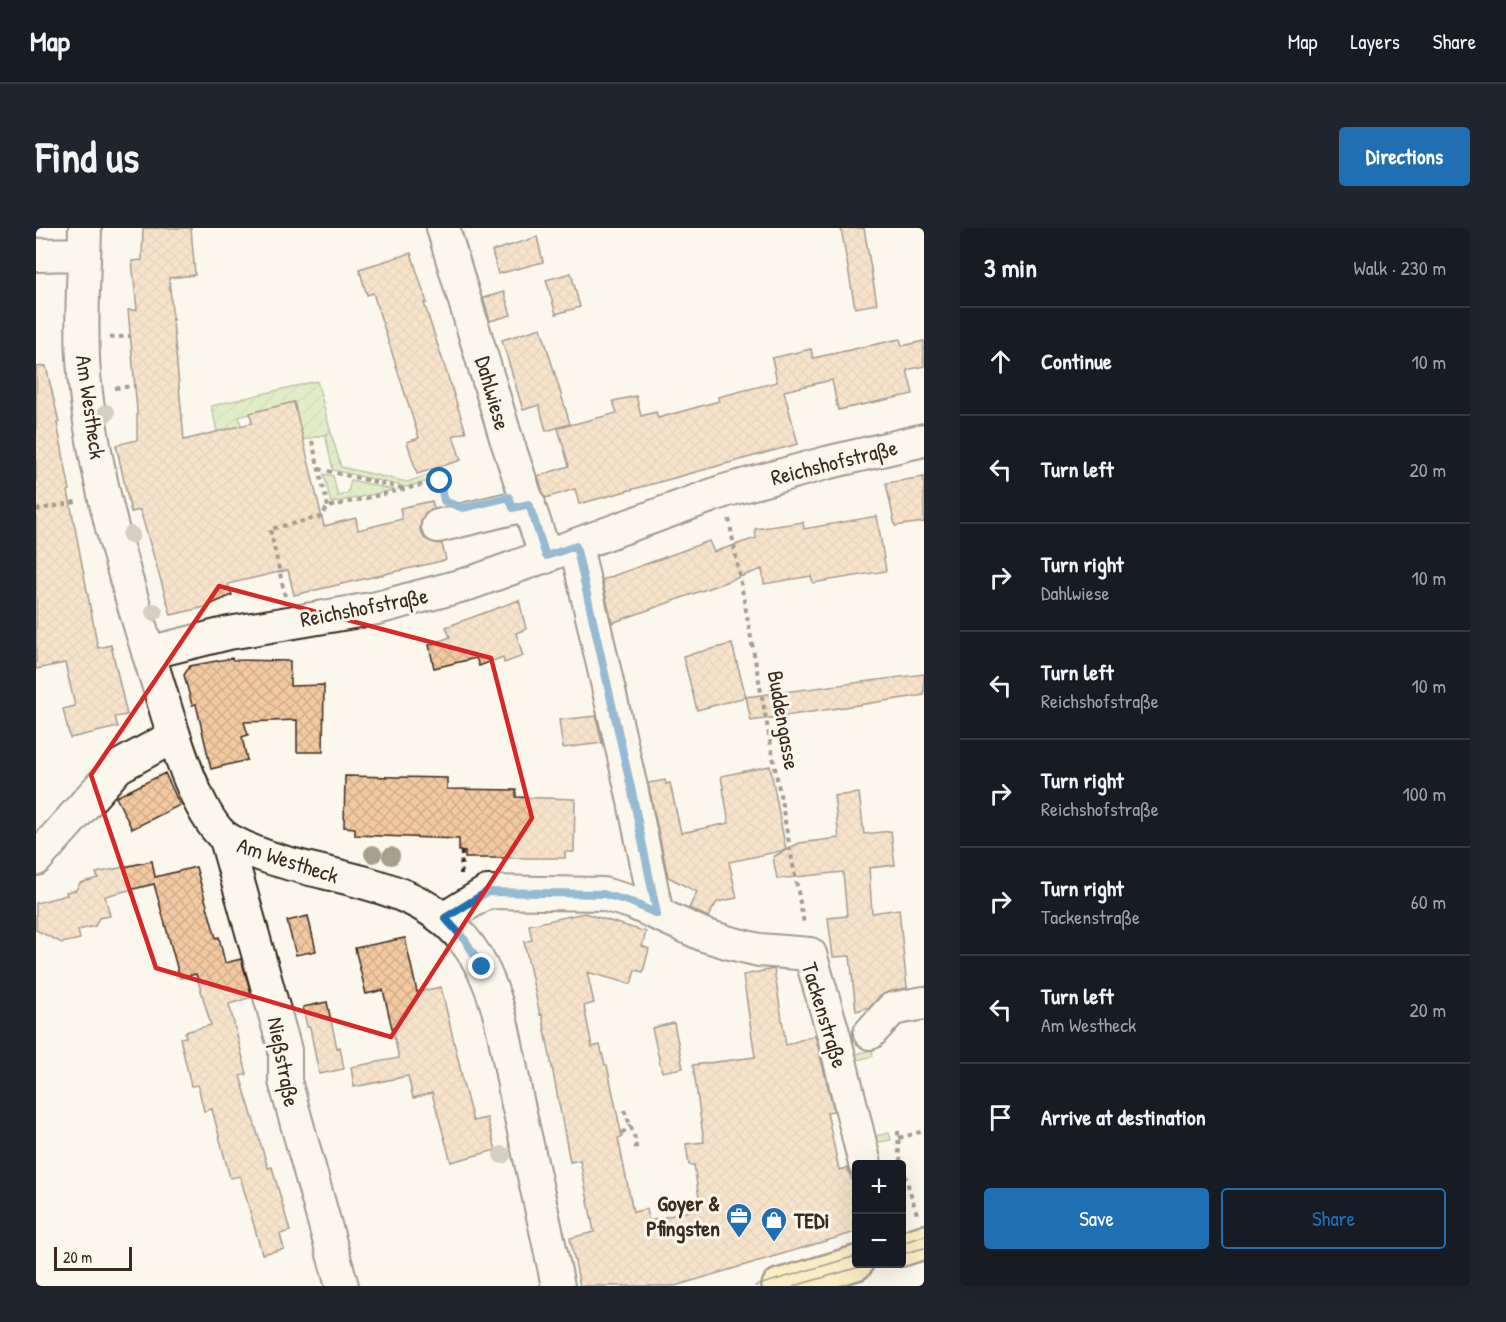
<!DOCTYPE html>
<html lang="en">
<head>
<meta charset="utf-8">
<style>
  :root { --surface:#171b24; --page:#20242c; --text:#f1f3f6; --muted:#9ea1a6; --line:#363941; --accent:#1f6fb2 }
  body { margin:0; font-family:"Patrick Hand",sans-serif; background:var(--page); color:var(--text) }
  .controls { position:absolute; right:18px; bottom:18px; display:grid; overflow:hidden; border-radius:6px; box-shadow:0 6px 24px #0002 }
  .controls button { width:54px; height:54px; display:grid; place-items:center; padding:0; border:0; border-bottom:2px solid var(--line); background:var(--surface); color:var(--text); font:30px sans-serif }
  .scale { position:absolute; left:18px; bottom:15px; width:78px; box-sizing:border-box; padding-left:6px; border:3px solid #3b2a1e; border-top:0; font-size:16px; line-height:21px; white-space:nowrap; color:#3b2a1e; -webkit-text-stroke:4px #fbf7ec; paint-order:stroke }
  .stop { position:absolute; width:18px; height:18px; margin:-14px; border:4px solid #1f6fb2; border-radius:50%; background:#fff }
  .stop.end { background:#1f6fb2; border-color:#fff; box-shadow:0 2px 6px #0008 }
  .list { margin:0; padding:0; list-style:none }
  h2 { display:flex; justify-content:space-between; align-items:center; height:78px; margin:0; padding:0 24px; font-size:26px }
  h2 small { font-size:20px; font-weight:400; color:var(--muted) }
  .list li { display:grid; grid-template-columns:39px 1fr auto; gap:18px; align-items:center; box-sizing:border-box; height:108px; padding:0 24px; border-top:2px solid var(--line) }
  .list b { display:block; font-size:22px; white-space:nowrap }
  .list p { margin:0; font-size:20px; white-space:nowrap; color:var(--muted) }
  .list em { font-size:20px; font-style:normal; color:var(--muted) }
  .actions { display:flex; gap:12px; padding:18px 24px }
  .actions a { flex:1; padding:14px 0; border:2px solid var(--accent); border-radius:6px; text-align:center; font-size:21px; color:var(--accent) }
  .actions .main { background:var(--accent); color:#fff }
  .icon { flex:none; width:33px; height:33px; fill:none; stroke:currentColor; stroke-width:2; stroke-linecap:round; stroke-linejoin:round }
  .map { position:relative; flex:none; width:888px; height:1058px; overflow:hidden; border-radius:6px }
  header { display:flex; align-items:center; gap:36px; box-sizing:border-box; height:84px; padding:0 30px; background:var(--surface); border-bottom:2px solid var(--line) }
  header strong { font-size:28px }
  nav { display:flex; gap:33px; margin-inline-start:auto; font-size:21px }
  .intro { display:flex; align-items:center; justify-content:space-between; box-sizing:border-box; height:144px; padding:0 36px }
  h1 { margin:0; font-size:42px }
  .button { padding:15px 27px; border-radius:6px; background:var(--accent); color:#fff; font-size:21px; font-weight:700 }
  main { display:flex; gap:36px; padding:0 36px }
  aside { flex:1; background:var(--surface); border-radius:6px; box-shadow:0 6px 24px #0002 }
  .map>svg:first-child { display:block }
  .grass { fill:url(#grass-dots); stroke:#7e865c; stroke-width:1.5 }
  .garden { fill:url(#garden-furrows); stroke:#7e865c; stroke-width:1.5 }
  .building { fill:url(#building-cross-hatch); stroke:#3b2a1e; stroke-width:1.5 }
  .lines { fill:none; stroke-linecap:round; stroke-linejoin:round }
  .minor-casing { stroke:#3b2a1e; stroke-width:36 }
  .major-casing { stroke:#3b2a1e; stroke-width:38 }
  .path { stroke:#3b2a1e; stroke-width:4; stroke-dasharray:4.5 4.5; stroke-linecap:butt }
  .minor { stroke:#fbf7ec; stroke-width:32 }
  .major { stroke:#f9df96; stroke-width:33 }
  .tram { stroke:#3b2a1e; stroke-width:1.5 }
  .tree { fill:#a4a08c }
  .route { stroke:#1f6fb2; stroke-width:8 }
  .marked { fill:none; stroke:#d62828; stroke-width:4.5; stroke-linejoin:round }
  .labels { text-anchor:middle; stroke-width:6; stroke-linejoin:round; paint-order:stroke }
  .street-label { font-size:22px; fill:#3b2a1e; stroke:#fbf7ec }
  .poi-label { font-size:22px; font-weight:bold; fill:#3b2a1e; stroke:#fbf7ec; text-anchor:end }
</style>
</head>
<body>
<header>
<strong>Map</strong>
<nav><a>Map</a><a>Layers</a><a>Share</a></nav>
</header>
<div class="intro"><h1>Find us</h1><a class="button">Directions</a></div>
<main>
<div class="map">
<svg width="888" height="1058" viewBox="0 0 888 1058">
  <defs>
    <pattern id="grass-dots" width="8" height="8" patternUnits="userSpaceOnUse" patternTransform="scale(1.5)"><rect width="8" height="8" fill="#c2e199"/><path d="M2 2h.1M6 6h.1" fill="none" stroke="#a8c183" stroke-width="1.8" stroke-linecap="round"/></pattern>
    <pattern id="garden-furrows" width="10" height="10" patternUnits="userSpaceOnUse" patternTransform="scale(1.5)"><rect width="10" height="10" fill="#c2e199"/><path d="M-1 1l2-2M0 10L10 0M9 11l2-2" fill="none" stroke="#a8c183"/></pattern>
    <pattern id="building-cross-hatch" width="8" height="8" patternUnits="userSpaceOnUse" patternTransform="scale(1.5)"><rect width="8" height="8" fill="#f2c9a1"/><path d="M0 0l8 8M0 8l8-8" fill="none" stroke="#d0ad8a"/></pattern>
  </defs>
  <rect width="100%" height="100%" fill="#fbf7ec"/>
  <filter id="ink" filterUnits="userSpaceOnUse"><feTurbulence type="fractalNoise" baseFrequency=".0167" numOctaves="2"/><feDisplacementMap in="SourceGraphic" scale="12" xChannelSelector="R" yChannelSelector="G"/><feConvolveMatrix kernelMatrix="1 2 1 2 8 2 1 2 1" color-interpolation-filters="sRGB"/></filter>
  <g filter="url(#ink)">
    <path class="grass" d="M295,205L305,239L371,254L404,243L406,250L370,259L297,242L289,207Z
      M288,246L297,248L302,268L312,265L315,252L358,262L295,275Z
      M836,822L837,828L818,833L835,909L853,905L855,912L834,916L816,830L820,826Z"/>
    <path class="garden" d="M281,153L295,205L267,212L258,174L214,185V186L203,189L212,225L210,320L175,178Z"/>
    <path class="building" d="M107,0H155L159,47L133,50L148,212L216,195L214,185L258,174L288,298L320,290L322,302L366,291L364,280L396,273L398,280L389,285L385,293L384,302L389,311L398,315L406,316L410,332L258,367L252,342L192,356L196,367L169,379L135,387L104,282L95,284L80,217L101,212V182L92,82H101L96,33L106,32Z
      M805,0H828L841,76L819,80Z
      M501,9L507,34L462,46L456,23Z
      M375,25L391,75H388L430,204L417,208L425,232L381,246L371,214L383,210L337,65L331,67L323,41Z
      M535,45L544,79L520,86L510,52Z
      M468,64L475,87L454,93L447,70Z
      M505,100L534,196L510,203L503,177L487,182L466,112Z
      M864,111L866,118L888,113V138L871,142L877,166L802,182L796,152L748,163L762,216L543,276L539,261L510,270L508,268L502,248L533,238L522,200L581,185L577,173L600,168L605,188L620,184L622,190L683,173L682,169L741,154L736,130L775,121L777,130Z
      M10,138L23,194L21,195L34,262L32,263L62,420L75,417L91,487L79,489L82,499L34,510L27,481L39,478L29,435L0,441V139Z
      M888,249V294L859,298L850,255Z
      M841,288L850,343L777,355L775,348L728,356L726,341L576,395L566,352L673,313L678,324L720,310L719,301L767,294L768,301Z
      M483,372L490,401L480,405L487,428L468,435L467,429L443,438L440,430L398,440L393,417L414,409L410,399Z
      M696,416L710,469L661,482L647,428Z
      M196,430L197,432L254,433V458L288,457L287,524H261V492L208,494L212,507L206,509L211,532L175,541L160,476L156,477L148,447L154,438Z
      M888,446V467L715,493L710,469Z
      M560,488L566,515L527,520L523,492Z
      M734,538L750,622L693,634L701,670L681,674L672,689L653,680L661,664L632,649L612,555L629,552L630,556L634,555L645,605L693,595L685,548Z
      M129,545L144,577L96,601L80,569Z
      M309,548L411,550V561L480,562V569L539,571L538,624H529V630H429V624L423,623V611L319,607V600L308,599Z
      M823,565L828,606L855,603L859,637L833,640L836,685L863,681L871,760L852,764L843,769L834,779L820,783L814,728L797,729L792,690L811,688L807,644L741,651L737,629L763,615L803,610L798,568Z
      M116,633L119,649L160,639L180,710L183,709L189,735L205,731L216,769L193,776L211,846L204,848L232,940L236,939L254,1003L244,1006L248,1021L226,1026L204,948L194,950L176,881L168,883L162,857L155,858L144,810L150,809L149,804L175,797L160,746L144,750L118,656L69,668L74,688L63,690L59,698L42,702L44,711L26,715L0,702V675L31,667L30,664L40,662L44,655L62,650L60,645Z
      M548,685L610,704L606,718L613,721L607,744L599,742L595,756L551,744L558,775L548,778L556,819L564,817L569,837H571L586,909L582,910L597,984L611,981L613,993L657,982L656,978L664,977L658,937H653L650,916L668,914L657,837L719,829L707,747L738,741L750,817L779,807L798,883L791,884L803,942L811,940L820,962V1004L639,1058H544L534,1010L558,1004L544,932L534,934L506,786L504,787L488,714L496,712L493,697Z
      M272,688L280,723L260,727L251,693Z
      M369,710L381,764L405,759L426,848H425L437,893L451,890L460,922L415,934L396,865L377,870L372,848L318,859L315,839L363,830L347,762L330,766L319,720Z
      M291,774L301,820L304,819L308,841L283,846L274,799H271L267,779Z
      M638,795L647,840L626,844L616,800Z"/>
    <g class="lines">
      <g class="minor-casing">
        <path id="minor" d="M49,0C48,48 44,97 48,146C58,253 91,357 123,459C134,495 161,594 193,612C266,654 373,642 428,712C464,755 470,819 481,872C495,934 509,996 522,1058
          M407,0L470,210L510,329
          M0,27L48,26
          M402,298L493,276
          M540,318L596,564L621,686
          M112,425L193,405L341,380L435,355L688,263L790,235L888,212
          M190,611L249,822V853L306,1058
          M0,631L82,539L138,508
          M409,690L451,664L567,666L595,674L668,707L694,715L723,722L774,726L798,808L829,936
          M834,805L856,781L888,775"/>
      </g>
      <g class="major-casing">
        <path id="major" d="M866,1021L888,1014
          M743,1058L820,1035"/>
      </g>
      <path class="path" d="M74,110L94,108
        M79,160L99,158
        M276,213L292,279
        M283,241L369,261
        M0,282L40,274
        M693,291L768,696
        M249,368L234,301L284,289L292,279L403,253L407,268
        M425,646L426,623
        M588,882L598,906L601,925
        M862,903L863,928L881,986
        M586,905L595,897
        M863,910L888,903"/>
      <use href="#minor" class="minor"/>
      <use href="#major" class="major"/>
      <path class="tram" d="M866,1015L888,1008
        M866,1026L888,1020
        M719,1058L820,1028
        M758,1058L834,1036"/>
    </g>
    <g class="tree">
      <circle cx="70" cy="185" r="9"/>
      <circle cx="95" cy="307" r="9"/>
      <circle cx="118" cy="384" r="9"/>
      <circle cx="337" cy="626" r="9"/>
      <circle cx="355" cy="628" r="9"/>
      <circle cx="466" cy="927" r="9"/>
    </g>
  </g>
  <g class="lines" filter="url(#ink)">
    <path class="route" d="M404,253L408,273L427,280L473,269L477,280L493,276L510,328L540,318L596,564L621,686L595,674L567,666L451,664L409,690L429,712L446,739"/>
  </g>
  <path d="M0 0H888V1058H0ZM183,358L455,430L496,590L355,809L120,740L55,547Z" fill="#fbf7ec" fill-opacity=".55" fill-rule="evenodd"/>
  <path class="marked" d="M183,358L455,430L496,590L355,809L120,740L55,547Z"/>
  <defs>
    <g id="office-pin" transform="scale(1.35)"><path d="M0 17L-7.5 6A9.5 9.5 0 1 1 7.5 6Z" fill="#1f6fb2" stroke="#fbf7ec"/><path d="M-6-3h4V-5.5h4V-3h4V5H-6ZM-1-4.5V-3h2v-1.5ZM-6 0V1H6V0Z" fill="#fff"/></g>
    <g id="shop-pin" transform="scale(1.35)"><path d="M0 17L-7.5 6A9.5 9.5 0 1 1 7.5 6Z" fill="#1f6fb2" stroke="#fbf7ec"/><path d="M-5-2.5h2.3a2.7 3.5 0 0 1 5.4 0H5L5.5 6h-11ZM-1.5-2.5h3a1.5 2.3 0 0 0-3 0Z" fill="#fff"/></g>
  </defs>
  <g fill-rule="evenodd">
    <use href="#office-pin" x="703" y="988"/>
    <use href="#shop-pin" x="738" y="992"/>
  </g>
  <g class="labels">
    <g class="street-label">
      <text transform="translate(457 165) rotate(74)" y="8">Dahlwiese</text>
      <text transform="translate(55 179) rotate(82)" y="8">Am Westheck</text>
      <text transform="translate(798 234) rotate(-14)" y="8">Reichshofstraße</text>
      <text transform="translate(328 379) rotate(-11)" y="8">Reichshofstraße</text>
      <text transform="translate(748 492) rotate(80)" y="8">Buddengasse</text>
      <text transform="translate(252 632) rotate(18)" y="8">Am Westheck</text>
      <text transform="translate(789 787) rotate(73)" y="8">Tackenstraße</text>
      <text transform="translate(248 834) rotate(79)" y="8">Nießstraße</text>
    </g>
    <g class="poi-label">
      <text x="684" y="983">Goyer &amp;<tspan x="684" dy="25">Pfingsten</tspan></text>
      <text x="758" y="1000" text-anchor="start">TEDi</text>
    </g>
  </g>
</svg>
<div class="controls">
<button>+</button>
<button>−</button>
</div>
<div class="scale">20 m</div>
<div class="stop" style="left:404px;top:253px"></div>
<div class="stop end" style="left:446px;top:739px"></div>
</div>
<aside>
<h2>3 min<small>Walk · 230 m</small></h2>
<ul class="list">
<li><svg class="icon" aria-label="ahead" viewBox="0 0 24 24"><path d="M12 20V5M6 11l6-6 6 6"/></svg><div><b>Continue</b></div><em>10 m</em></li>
<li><svg class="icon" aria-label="left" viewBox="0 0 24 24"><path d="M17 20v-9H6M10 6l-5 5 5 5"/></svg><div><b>Turn left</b></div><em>20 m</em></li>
<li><svg class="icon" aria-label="right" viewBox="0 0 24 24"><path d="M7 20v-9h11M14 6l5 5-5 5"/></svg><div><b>Turn right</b><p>Dahlwiese</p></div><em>10 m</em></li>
<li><svg class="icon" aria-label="left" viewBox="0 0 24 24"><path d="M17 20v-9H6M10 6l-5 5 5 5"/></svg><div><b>Turn left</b><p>Reichshofstraße</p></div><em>10 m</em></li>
<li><svg class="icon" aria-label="right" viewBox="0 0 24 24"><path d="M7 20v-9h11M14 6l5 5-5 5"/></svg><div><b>Turn right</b><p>Reichshofstraße</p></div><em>100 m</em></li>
<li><svg class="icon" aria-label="right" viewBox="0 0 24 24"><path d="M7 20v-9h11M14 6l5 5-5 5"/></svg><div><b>Turn right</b><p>Tackenstraße</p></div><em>60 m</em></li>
<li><svg class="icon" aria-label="left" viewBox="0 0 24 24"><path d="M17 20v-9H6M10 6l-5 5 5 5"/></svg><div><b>Turn left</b><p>Am Westheck</p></div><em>20 m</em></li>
<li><svg class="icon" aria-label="arrive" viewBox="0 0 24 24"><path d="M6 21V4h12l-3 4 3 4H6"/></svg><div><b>Arrive at destination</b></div></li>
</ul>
<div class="actions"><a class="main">Save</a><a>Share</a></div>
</aside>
</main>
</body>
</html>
